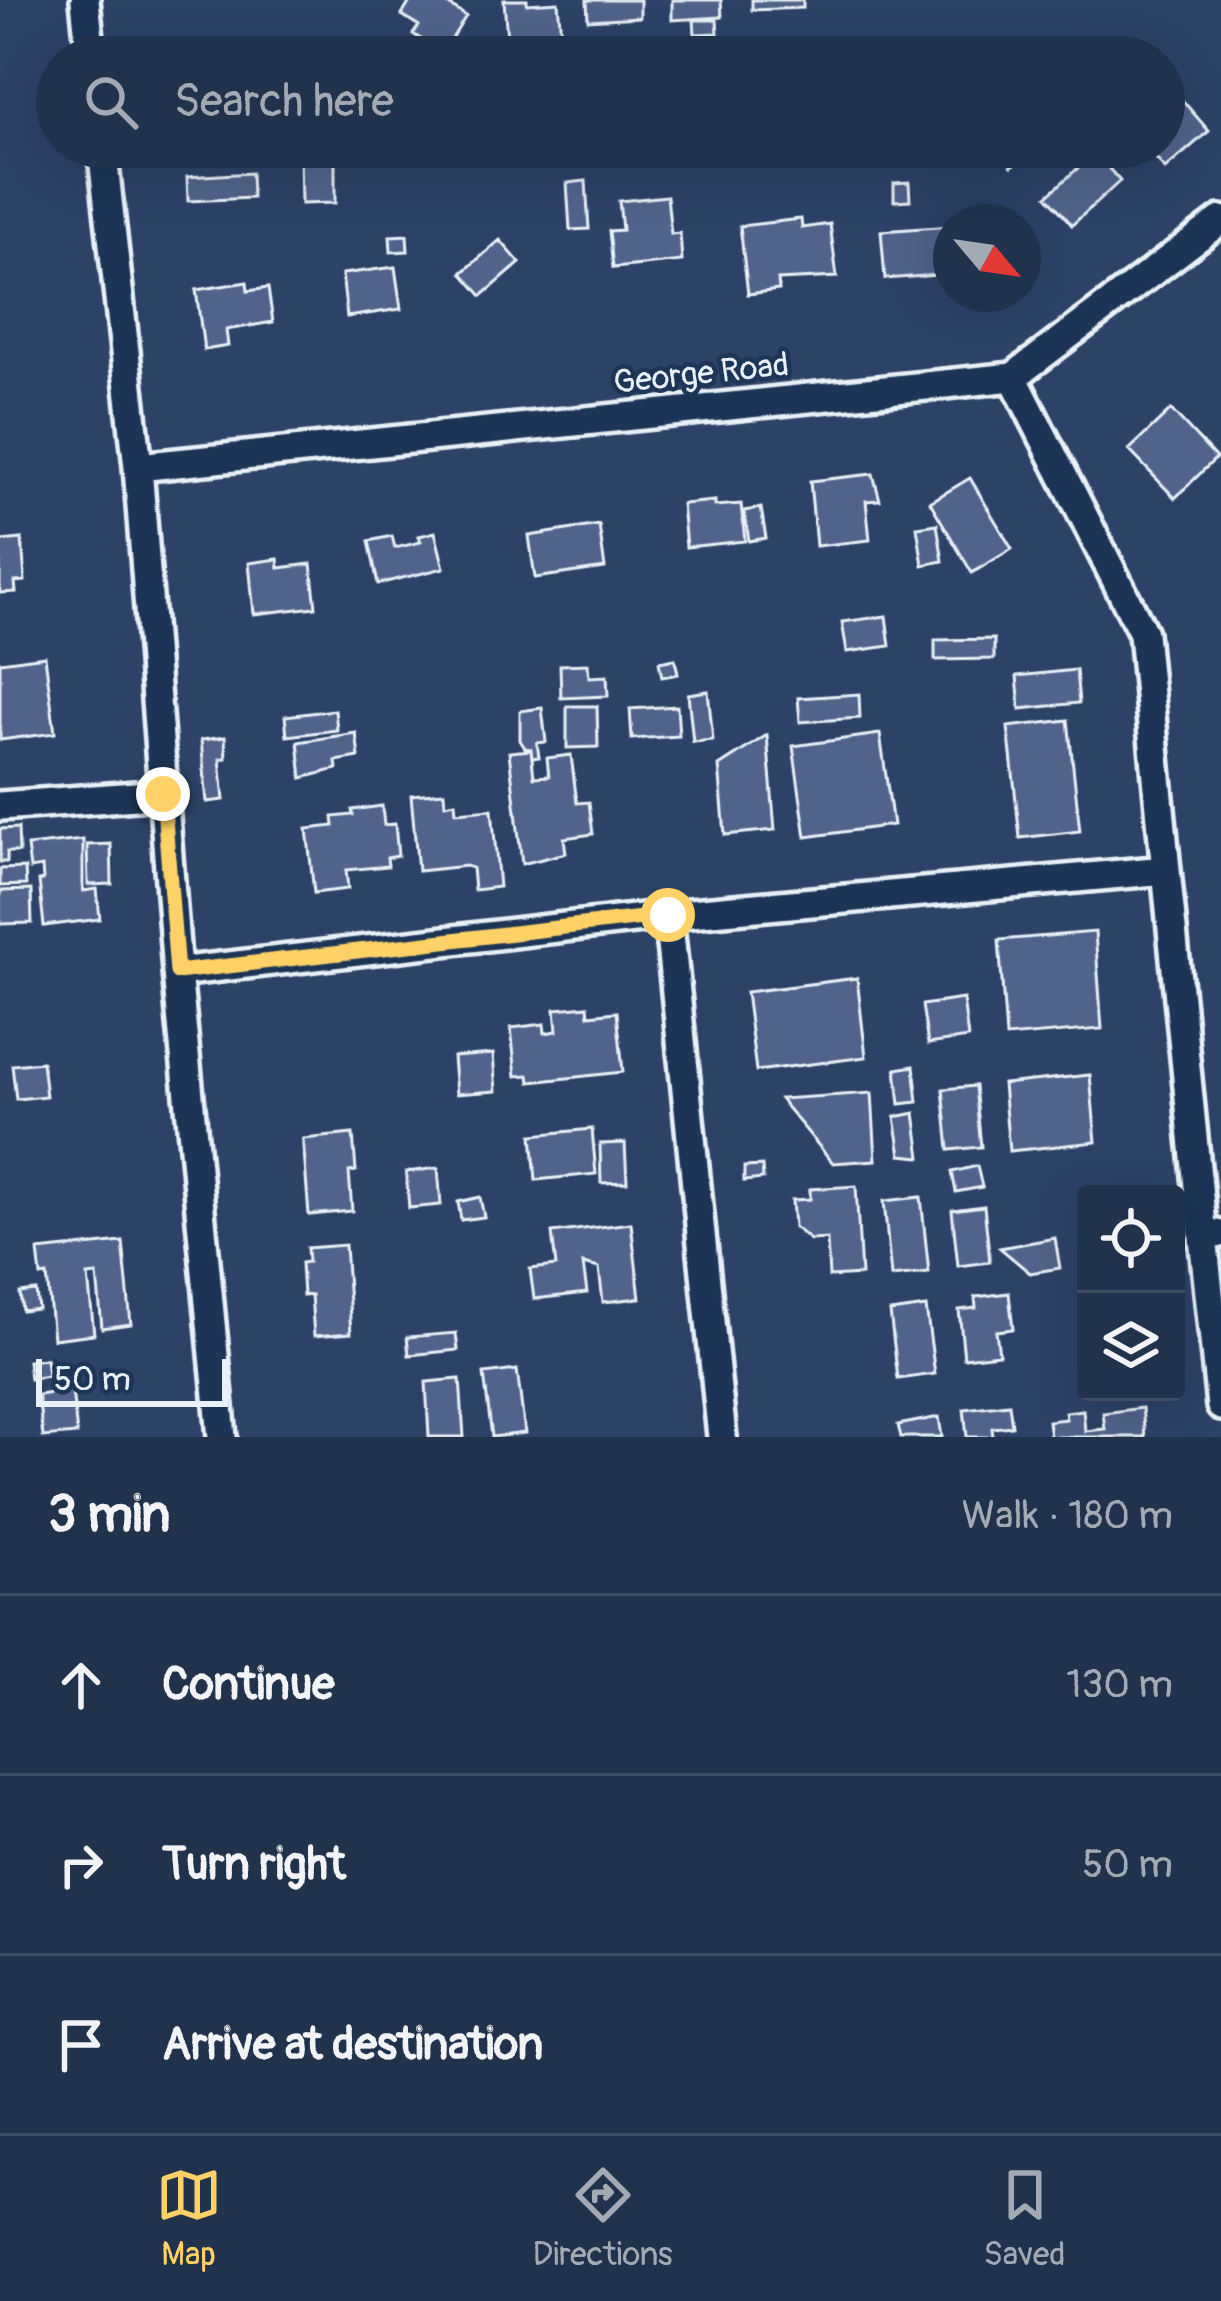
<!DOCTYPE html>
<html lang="en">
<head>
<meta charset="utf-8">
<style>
  :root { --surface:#21324c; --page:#293a53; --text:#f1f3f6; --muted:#a2aab5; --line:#3e4d64; --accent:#ffd166 }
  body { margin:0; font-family:Pangolin,sans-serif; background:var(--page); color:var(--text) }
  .controls { position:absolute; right:36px; bottom:36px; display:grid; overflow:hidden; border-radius:12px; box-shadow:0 12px 48px #0002 }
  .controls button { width:108px; height:108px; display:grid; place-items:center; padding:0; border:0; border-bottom:3px solid var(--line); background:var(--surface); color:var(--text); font:60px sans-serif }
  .compass { position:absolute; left:933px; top:204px; width:108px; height:108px; border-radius:50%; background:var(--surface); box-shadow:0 12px 48px #0002; rotate:119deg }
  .scale { position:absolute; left:36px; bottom:30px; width:192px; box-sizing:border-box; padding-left:12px; border:6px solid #e8f1f8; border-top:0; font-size:33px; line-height:42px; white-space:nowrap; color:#e8f1f8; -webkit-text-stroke:9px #1d3557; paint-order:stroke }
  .stop { position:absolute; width:36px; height:36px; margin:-27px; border:9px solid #ffd166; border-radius:50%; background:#fff }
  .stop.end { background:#ffd166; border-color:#fff; box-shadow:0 3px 12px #0008 }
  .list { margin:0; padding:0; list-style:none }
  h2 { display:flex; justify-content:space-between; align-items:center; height:156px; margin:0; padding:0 48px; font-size:51px }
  h2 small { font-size:39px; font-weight:400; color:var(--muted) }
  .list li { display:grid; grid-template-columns:78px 1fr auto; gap:36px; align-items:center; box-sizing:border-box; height:180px; padding:0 48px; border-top:3px solid var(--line) }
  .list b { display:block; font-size:45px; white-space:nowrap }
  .list em { font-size:39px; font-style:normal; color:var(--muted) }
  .icon { flex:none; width:66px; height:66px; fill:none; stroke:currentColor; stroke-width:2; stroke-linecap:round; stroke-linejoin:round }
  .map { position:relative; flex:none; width:1221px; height:1437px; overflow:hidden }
  .search { position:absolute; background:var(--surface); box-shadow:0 12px 48px #0002; left:36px; right:36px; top:36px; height:132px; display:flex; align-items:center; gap:30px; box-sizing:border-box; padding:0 42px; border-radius:66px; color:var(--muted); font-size:45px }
  .sheet { height:696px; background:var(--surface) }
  nav { display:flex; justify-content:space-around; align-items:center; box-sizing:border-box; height:168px; border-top:3px solid var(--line); background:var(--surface); font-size:33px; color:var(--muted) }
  nav a { display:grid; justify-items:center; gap:6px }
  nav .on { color:var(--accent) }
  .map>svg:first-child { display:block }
  .building { fill:#51638a; stroke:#e8f1f8; stroke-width:3 }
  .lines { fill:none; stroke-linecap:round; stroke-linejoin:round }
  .street-casing { stroke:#e8f1f8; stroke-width:36 }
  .street { stroke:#1d3557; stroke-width:27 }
  .route { stroke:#ffd166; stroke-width:15 }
  .labels { text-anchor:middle; stroke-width:9; stroke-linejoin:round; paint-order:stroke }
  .street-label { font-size:33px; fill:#e8f1f8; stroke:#1d3557 }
</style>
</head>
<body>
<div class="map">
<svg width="1221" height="1437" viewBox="0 0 1221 1437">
  <rect width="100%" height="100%" fill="#2c4266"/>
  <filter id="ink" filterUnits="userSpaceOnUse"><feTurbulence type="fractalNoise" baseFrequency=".00833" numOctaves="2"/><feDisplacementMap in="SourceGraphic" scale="24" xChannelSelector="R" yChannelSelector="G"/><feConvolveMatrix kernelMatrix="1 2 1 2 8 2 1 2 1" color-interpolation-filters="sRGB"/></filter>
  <g filter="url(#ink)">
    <path class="building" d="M411,0H441L466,16L443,53L413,34L419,26L402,15Z
      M504,0H527V4L558,2L561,35L507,39Z
      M587,0H640V17L588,20Z
      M672,0H721L722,17L672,20Z
      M752,0H803V8L752,10Z
      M694,20H717L718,33L695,34Z
      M791,39L793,54L816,50L818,57H775L772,43Z
      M1183,101L1209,131L1165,169L1146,147H1164V118Z
      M997,147H1035L1012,166Z
      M335,153V203L301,204L300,154Z
      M1095,153L1120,181L1072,225L1047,196Z
      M251,173L252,198L188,201L187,177Z
      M586,181L589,229L570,230L567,183Z
      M909,182L910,200L894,201V183Z
      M667,196L671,234L680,233L682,261L613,268L609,231L622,230L619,201Z
      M801,219L802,228L830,224L837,277L778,280L779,290L748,294L740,226Z
      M951,226V274L885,279L881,231Z
      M407,235L408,251L391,252L390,236Z
      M500,240L520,263L482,296L462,273Z
      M395,267L401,309L347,317L342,274Z
      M247,282L248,291L268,288L273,322L226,330L228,346L204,350L196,290Z
      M1171,410L1216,458L1175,498L1129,450Z
      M873,474L880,500L866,501L870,540L816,546L810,481Z
      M970,478L1012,549L972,573L930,502Z
      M715,501V506L741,504L745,541L686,547L682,504Z
      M761,508L766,538L749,541L744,511Z
      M937,524L943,561L923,565L917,527Z
      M599,525L605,568L535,578L529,536Z
      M435,532L444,568L378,584L369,541L392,536L395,548L421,542L419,536Z
      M22,539L25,581L15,582L16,592L0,593V541Z
      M278,559L279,568L311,564L316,607L254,614L249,563Z
      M886,616L890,646L847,652L842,622Z
      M994,639V659L935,660V640Z
      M45,656L55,733L0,740V662Z
      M675,659L678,674L662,677L659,662Z
      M588,664L589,677L607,676L608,696L561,698L560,665Z
      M1076,670L1079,703L1020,709L1017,676Z
      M708,691L713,740L693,742L688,694Z
      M859,694L860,718L800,722L798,698Z
      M567,706H597L598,747L567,748Z
      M677,706L679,736L632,739L630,709Z
      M542,708L546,742L537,743L539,757L532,758L531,749L525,748L520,740V711Z
      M335,710L337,730L287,736L285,716Z
      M1068,720L1080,831L1020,838L1008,727Z
      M356,733L359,757L336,761L337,769L302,778L298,742Z
      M880,734L893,825L806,837L793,746Z
      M767,735L775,830L725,835L719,766Z
      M225,737L226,758L220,759L224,800L207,802L201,740Z
      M531,750L534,777L549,776L547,758L571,755L577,803L589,802L593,834L564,838L566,853L522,864L509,752Z
      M444,792L445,804L455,802L456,812L492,809L499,887L474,890L472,868L466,866L418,871L411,795Z
      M382,806L384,825L395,824L398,856L387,858L388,866L346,870L348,889L314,893L307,829L334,826L333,817L353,815L352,810Z
      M18,828L19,852H7V862H0V829Z
      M83,840V891L97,889L100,919L44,926L39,881L43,880L42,867L30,869L27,846Z
      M111,844L112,884L88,885L87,845Z
      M25,868L26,885L0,886V869Z
      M31,890L32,923L0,924V891Z
      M1095,932L1102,1029L1006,1037L999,940Z
      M857,978L866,1057L756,1071L746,992Z
      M963,999L968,1038L928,1044L922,1005Z
      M588,1006L589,1015L617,1012L623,1072L530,1082L529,1075L516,1076L511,1028L544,1024L545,1033L557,1031L555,1009Z
      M493,1054L496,1091L456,1094L453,1057Z
      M42,1062L46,1096L16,1099L12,1065Z
      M914,1066L918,1102L900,1104L896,1069Z
      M1090,1075L1096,1142L1009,1151L1003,1084Z
      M975,1086L981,1147L949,1150L943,1089Z
      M872,1093L876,1160L833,1163L780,1099Z
      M915,1113L921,1157L901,1155L895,1117Z
      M592,1129L596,1174L536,1180L532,1135Z
      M353,1134L356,1171L349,1172L352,1211L309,1215L303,1139Z
      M625,1143L627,1182L601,1183L600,1144Z
      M762,1166L763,1179L744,1181V1167Z
      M977,1166L982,1187L956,1192L952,1172Z
      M438,1168L441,1205L409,1208L406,1172Z
      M856,1186L861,1275L829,1277L827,1239L810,1240L794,1227L792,1200L810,1199V1189Z
      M480,1197L484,1217L461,1220L458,1202Z
      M921,1197L929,1273L891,1277L884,1201Z
      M984,1206L990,1262L958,1266L952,1210Z
      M631,1223L640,1298L603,1302L599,1268L583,1264L587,1293L534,1299L530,1269L556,1266L552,1233Z
      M1055,1238L1060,1268L1030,1273L1000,1248Z
      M123,1242L131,1324L102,1328L97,1275L88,1276L94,1334L53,1339L47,1275L41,1276L38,1251Z
      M345,1245L351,1333L314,1336L311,1295L303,1296L301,1263L308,1262L307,1248Z
      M36,1291L38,1309L22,1311L20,1293Z
      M1009,1293L1013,1329L996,1331L999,1354L964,1358L959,1310L976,1308L975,1297Z
      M926,1307L935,1374L898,1379L890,1312Z
      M456,1333L458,1350L409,1355L407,1337Z
      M46,1359L48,1376L30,1379L28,1361Z
      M517,1370L525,1433L492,1437L484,1374Z
      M460,1379L464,1437H429L426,1382Z
      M72,1390L77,1434L43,1437L38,1395Z
      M1009,1404L1012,1426L992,1428L993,1437H967L964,1409Z
      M1142,1408L1145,1437H1050L1048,1421L1066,1419L1065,1412L1083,1410L1085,1431L1105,1429L1103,1413Z
      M939,1417L942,1437H901L898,1425Z"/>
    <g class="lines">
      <g class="street-casing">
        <path id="street" d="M85,0L91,57
          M102,147L138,467L177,972L222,1437
          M1013,377L1143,633L1166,870
          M138,467L1013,377L1221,220
          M0,806L163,794
          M668,915L722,1437
          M177,972L668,915L1166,870L1203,1236
          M1217,1234L1203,1236L1221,1406"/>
      </g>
      <use href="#street" class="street"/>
    </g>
  </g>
  <g class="lines" filter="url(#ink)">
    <path class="route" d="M163,794L177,972L668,915"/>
  </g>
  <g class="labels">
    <g class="street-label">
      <text transform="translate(701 372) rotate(-6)" y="12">George Road</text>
    </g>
  </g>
</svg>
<div class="controls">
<button><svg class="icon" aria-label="locate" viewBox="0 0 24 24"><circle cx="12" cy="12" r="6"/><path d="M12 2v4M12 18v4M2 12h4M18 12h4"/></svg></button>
<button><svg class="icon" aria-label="layers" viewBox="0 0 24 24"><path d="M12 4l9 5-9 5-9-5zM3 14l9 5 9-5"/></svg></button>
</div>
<svg class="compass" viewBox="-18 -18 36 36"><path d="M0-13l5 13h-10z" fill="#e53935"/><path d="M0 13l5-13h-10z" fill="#a2aab5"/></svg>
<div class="scale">50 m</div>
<div class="stop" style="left:668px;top:915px"></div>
<div class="stop end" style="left:163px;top:794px"></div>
<div class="search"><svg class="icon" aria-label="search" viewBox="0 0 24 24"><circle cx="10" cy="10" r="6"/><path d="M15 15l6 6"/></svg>Search here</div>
</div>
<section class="sheet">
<h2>3 min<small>Walk · 180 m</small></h2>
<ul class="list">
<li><svg class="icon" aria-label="ahead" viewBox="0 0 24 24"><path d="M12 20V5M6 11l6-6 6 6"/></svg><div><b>Continue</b></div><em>130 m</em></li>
<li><svg class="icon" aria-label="right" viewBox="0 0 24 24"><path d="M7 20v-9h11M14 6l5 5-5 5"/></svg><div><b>Turn right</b></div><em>50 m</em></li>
<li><svg class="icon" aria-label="arrive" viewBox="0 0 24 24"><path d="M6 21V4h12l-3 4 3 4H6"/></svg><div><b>Arrive at destination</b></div></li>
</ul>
</section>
<nav>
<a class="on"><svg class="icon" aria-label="map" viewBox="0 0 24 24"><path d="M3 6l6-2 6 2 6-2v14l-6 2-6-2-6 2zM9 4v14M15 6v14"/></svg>Map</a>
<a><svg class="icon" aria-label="directions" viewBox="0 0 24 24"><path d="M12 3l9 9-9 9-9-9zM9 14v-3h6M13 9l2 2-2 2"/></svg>Directions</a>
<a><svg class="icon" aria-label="saved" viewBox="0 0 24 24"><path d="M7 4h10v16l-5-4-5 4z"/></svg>Saved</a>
</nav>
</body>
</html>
